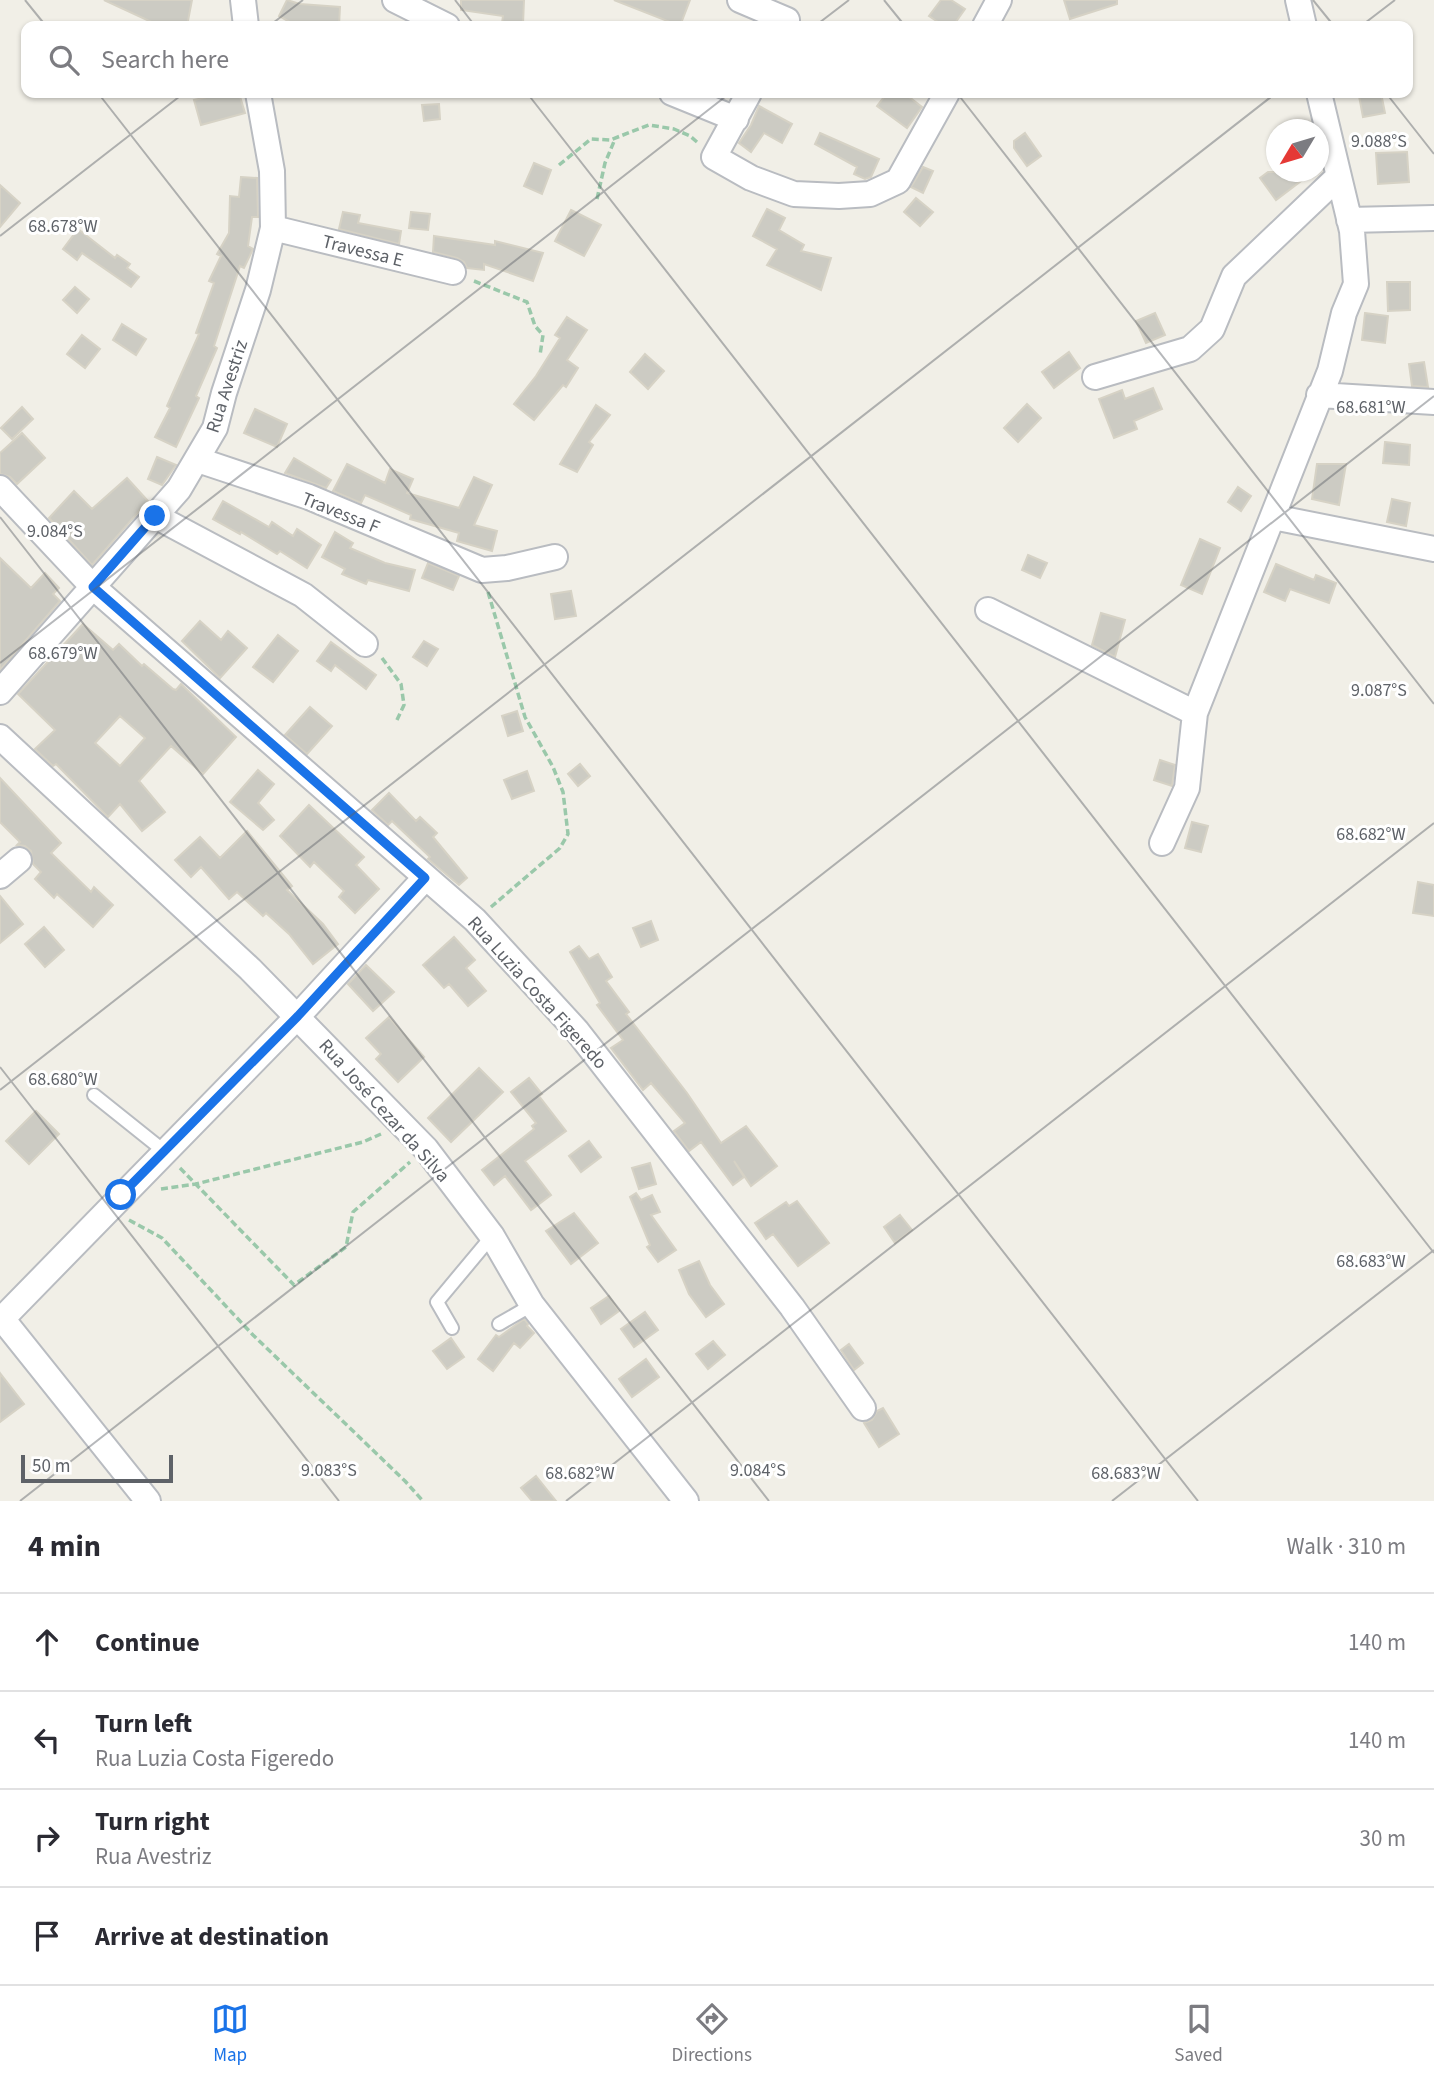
<!DOCTYPE html>
<html lang="en">
<head>
<meta charset="utf-8">
<style>
  :root { --surface:#fff; --page:#f7f7f7; --text:#2b2b33; --muted:#7c7c81; --line:#e1e1e2; --accent:#1a73e8 }
  body { margin:0; font-family:"Source Sans 3",sans-serif; background:var(--page); color:var(--text) }
  .compass { position:absolute; left:1266px; top:119px; width:63px; height:63px; border-radius:50%; background:var(--surface); box-shadow:0 2px 5px #0004; rotate:232deg }
  .scale { position:absolute; left:21px; bottom:18px; width:152px; box-sizing:border-box; padding-left:7px; border:4px solid #5e6268; border-top:0; font-size:19px; line-height:24px; white-space:nowrap; color:#5e6268; -webkit-text-stroke:5px #fff; paint-order:stroke }
  .stop { position:absolute; width:21px; height:21px; margin:-16px; border:5px solid #1a73e8; border-radius:50%; background:#fff }
  .stop.end { background:#1a73e8; border-color:#fff; box-shadow:0 2px 7px #0008 }
  .list { margin:0; padding:0; list-style:none }
  h2 { display:flex; justify-content:space-between; align-items:center; height:91px; margin:0; padding:0 28px; font-size:30px }
  h2 small { font-size:23px; font-weight:400; color:var(--muted) }
  .list li { display:grid; grid-template-columns:46px 1fr auto; gap:21px; align-items:center; box-sizing:border-box; height:98px; padding:0 28px; border-top:2px solid var(--line) }
  .list b { display:block; font-size:26px; white-space:nowrap }
  .list p { margin:0; font-size:23px; white-space:nowrap; color:var(--muted) }
  .list em { font-size:23px; font-style:normal; color:var(--muted) }
  .icon { flex:none; width:38px; height:38px; fill:none; stroke:currentColor; stroke-width:2; stroke-linecap:round; stroke-linejoin:round }
  .map { position:relative; flex:none; width:1434px; height:1501px; overflow:hidden }
  .search { position:absolute; background:var(--surface); box-shadow:0 2px 5px #0004; left:21px; right:21px; top:21px; height:77px; display:flex; align-items:center; gap:18px; box-sizing:border-box; padding:0 24px; border-radius:14px; color:var(--muted); font-size:26px }
  .sheet { height:483px; background:var(--surface) }
  nav { display:flex; justify-content:space-around; align-items:center; box-sizing:border-box; height:98px; border-top:2px solid var(--line); background:var(--surface); font-size:19px; color:var(--muted) }
  nav a { display:grid; justify-items:center; gap:4px }
  nav .on { color:var(--accent) }
  .map>svg:first-child { display:block }
  .building { fill:#cccbc3; stroke:#d6d2c5; stroke-width:2; fill-rule:evenodd }
  .lines { fill:none; stroke-linecap:round; stroke-linejoin:round }
  .lane-casing { stroke:#b9bcc1; stroke-width:16 }
  .street-casing { stroke:#b9bcc1; stroke-width:28 }
  .path { stroke:#9ac8aa; stroke-width:3.5; stroke-dasharray:7 3.5; stroke-linecap:butt }
  .lane { stroke:#fff; stroke-width:12 }
  .street { stroke:#fff; stroke-width:24 }
  .route { stroke:#1a73e8; stroke-width:9 }
  .ticks { fill:none; stroke:#5e6268; stroke-width:2; stroke-opacity:0.45 }
  .labels { text-anchor:middle; stroke-width:6; stroke-linejoin:round; paint-order:stroke }
  .street-label { font-size:19px; fill:#5e6268; stroke:#fff }
  .ticks-label { font-size:18px; text-anchor:middle; fill:#5e6268; stroke:#fff; stroke-width:6; stroke-linejoin:round; paint-order:stroke }
</style>
</head>
<body>
<div class="map">
<svg width="1434" height="1501" viewBox="0 0 1434 1501">
  <rect width="100%" height="100%" fill="#f1efe7"/>
  <path class="building" d="M104,0H192L187,26H160Z
    M287,0L300,4L340,7L339,26H290V22L279,16Z
    M461,0H524L523,24L502,23L503,16L461,10Z
    M614,0H690L680,26Z
    M941,0H951L965,9L953,26H944L929,16Z
    M1064,0H1117V4L1070,19Z
    M224,93H239L245,113L201,125L194,100Z
    M887,93H904L922,107L907,128L877,106Z
    M1381,93L1385,113L1363,117L1359,96Z
    M439,104L440,119L424,121L422,105Z
    M759,106L792,124L782,143L764,133L751,152L739,143L751,125Z
    M820,133L879,159L871,177L865,179L854,174L857,167L815,144Z
    M1025,133L1041,156L1027,166L1014,148V141Z
    M1407,152L1409,182L1378,184L1376,153Z
    M534,163L551,170L542,194L524,186Z
    M923,167L933,171L923,193L911,187Z
    M1268,172H1313L1276,200L1260,178Z
    M241,177L257,178L258,217H252L248,246L253,249L244,268L240,266L214,346L217,348L196,396L199,398L176,447L155,437L170,408L167,406L199,334L196,333L214,283L209,281L221,256L217,254L229,233L230,196L239,197Z
    M0,185L20,203L0,227Z
    M916,198L933,212L920,226L904,212Z
    M767,209L785,218L779,230L804,245L801,251L831,258L821,290L767,265L777,249L753,236Z
    M571,210L601,225L584,256L555,241Z
    M343,212L360,215L358,223L401,231L399,244L339,229Z
    M411,212L430,214L428,230L409,228Z
    M78,229L115,258L117,255L130,264L127,268L139,277L131,287L82,253L77,260L63,249Z
    M434,236L495,245V241L543,253L533,281L484,264V270L467,268L464,262L457,258L433,252Z
    M1387,282H1410V310L1388,311Z
    M75,287L89,299L77,313L63,300Z
    M1155,313L1165,335L1146,343L1136,321Z
    M1365,313L1388,316L1385,343L1362,340Z
    M567,317L587,330L567,360L578,368L566,387L563,385L534,420L514,404L536,376L560,338L555,335Z
    M122,324L146,339L136,355L113,340Z
    M82,335L100,349L85,368L67,354Z
    M1069,352L1080,368L1054,388L1042,372Z
    M645,354L664,371L648,389L630,372Z
    M1424,362L1428,387L1412,386L1409,364Z
    M1153,388L1162,409L1134,421L1137,429L1114,438L1099,399L1122,390L1125,399Z
    M1027,404L1041,418L1018,442L1004,428Z
    M596,405L610,415L589,442L593,445L577,472L560,464Z
    M22,407L33,419L12,439L1,428Z
    M255,409L287,424L277,447L244,433Z
    M22,433L45,458L17,484L10,477L0,474V453Z
    M1385,442L1410,445L1409,465L1383,463Z
    M157,457L176,465L162,485L148,479Z
    M294,458L331,480L326,488L285,473Z
    M347,464L385,483L390,469L413,479L407,493L459,508L474,477L492,485L474,525L497,531L492,551L457,541L459,533L410,519L411,515L365,495L361,503L333,491Z
    M1317,464H1346L1339,505L1312,499Z
    M127,478L148,501L92,565L49,518L74,491L92,509Z
    M1238,487L1251,496L1241,511L1228,502Z
    M1392,499L1410,503L1406,526L1387,522Z
    M223,501L269,527L272,522L293,536L297,529L321,545L307,568L280,551L277,554L241,532L240,534L213,519Z
    M335,532L353,543L350,548L385,563L415,570L409,591L368,580L366,584L342,574L345,569L322,557Z
    M1200,539L1220,548L1202,594L1181,585Z
    M1028,555L1047,563L1040,578L1022,570Z
    M0,558L31,588L45,573L59,588L53,594L60,601L0,670Z
    M428,563L459,576L453,590L422,578Z
    M1276,564L1314,580L1316,575L1336,583L1329,603L1290,589L1285,601L1264,592Z
    M571,591L576,616L555,619L551,594Z
    M1101,613L1125,620L1115,657L1092,645Z
    M200,621L221,640L228,631L247,648L220,678L182,641Z
    M83,624L113,650L119,644L142,666L144,664L173,689L176,690L181,684L236,737L203,774L171,746L139,781L165,812L142,831L120,804L108,817L56,764L53,766L35,749L55,730L18,694ZM120,716L145,738L120,766L95,743Z
    M278,635L298,651L273,682L253,667Z
    M424,641L438,649L427,666L413,657Z
    M331,642L376,675L366,689L335,665L331,671L317,661Z
    M310,707L332,726L307,754L285,735Z
    M517,711L523,731L508,736L502,716Z
    M1160,760L1175,765L1172,786L1154,780Z
    M580,764L590,776L578,786L568,774Z
    M258,770L274,784L258,803L274,820L263,830L230,802Z
    M527,771L534,791L512,799L504,780Z
    M0,778L61,843L51,853L91,892L94,887L113,905L93,927L57,894L54,898L35,879L41,872L33,864L31,851L25,846L17,845L20,842L0,822Z
    M389,793L416,821L420,817L437,833L433,837L467,878L459,885L428,859L430,857L392,821L388,825L372,810Z
    M309,805L364,857L356,865L379,889L355,913L339,897L344,891L314,862L310,867L280,836Z
    M1192,822L1208,826L1201,852L1185,848Z
    M247,831L292,886L287,890L323,924L338,944L313,964L289,934L266,913L263,916L237,892L229,899L201,867L191,877L175,860L200,837L220,858Z
    M1418,882L1434,885V916L1413,913Z
    M0,896L23,924L0,943Z
    M651,921L658,940L641,947L633,928Z
    M44,927L64,950L45,967L25,944Z
    M454,937L475,960L466,968L486,991L468,1006L449,984L444,988L423,965Z
    M579,946L589,959L598,954L612,977L606,981L629,1012L626,1014L687,1093L721,1143L746,1126L777,1166L751,1186L734,1161L744,1177L733,1185L701,1142L689,1151L674,1131L685,1123L651,1083L643,1090L611,1048L623,1040L597,1005L600,1003L570,952Z
    M366,965L394,992L373,1011L348,984Z
    M389,1017L424,1057L398,1082L376,1059L381,1054L366,1038Z
    M479,1068L503,1092L451,1142L428,1118Z
    M529,1078L542,1094L539,1096L566,1131L525,1161L551,1195L531,1210L505,1176L494,1185L482,1170L534,1129L532,1126L536,1123L511,1092Z
    M36,1111L59,1134L29,1164L6,1141Z
    M589,1141L601,1157L581,1172L569,1156Z
    M650,1163L656,1184L639,1189L632,1168Z
    M636,1193L641,1200L652,1195L660,1212L651,1215L676,1250L658,1262L647,1247L650,1245L630,1197Z
    M797,1201L829,1243L798,1266L773,1234L766,1239L755,1223L786,1202L789,1206Z
    M574,1213L598,1243L571,1264L546,1231Z
    M900,1215L912,1230L895,1243L884,1227Z
    M699,1261L710,1285L724,1304L706,1317L689,1294L679,1270Z
    M609,1296L619,1311L601,1324L591,1308Z
    M645,1312L658,1330L634,1347L621,1329Z
    M524,1319L528,1324L527,1326L534,1333L520,1348L514,1343L493,1371L478,1359L496,1335L499,1337Z
    M451,1338L464,1357L447,1369L433,1351Z
    M713,1341L725,1355L708,1369L696,1354Z
    M849,1344L863,1363L854,1370L841,1350Z
    M646,1359L659,1377L632,1397L619,1379Z
    M0,1373L24,1404L0,1422Z
    M883,1408L899,1434L879,1447L864,1423L872,1420L877,1411Z
    M536,1476L556,1501H532L521,1488Z"/>
  <g class="lines">
    <g class="lane-casing">
      <path id="lane" d="M94,1095L164,1151
        M499,1324L532,1305
        M452,1328L437,1302L492,1236"/>
    </g>
    <g class="street-casing">
      <path id="street" d="M243,0L246,26
        M395,0L447,26
        M740,0L787,20
        M1298,0L1304,26
        M985,26L999,0
        M672,93L736,119
        M749,93L714,157L751,178L794,194L839,196L870,194L898,181L947,93
        M1349,220L1434,218
        M273,228L453,272
        M1095,377L1190,349L1212,329L1234,276L1338,177
        M1319,395L1434,402
        M198,460L309,497L482,570L507,568L555,557
        M0,488L93,587L475,920L577,1031L792,1307L863,1408
        M155,516L303,595L365,644
        M1273,517L1434,549
        M988,610L1195,713
        M0,692L179,489L215,428L224,393L258,290L273,228L272,171L258,93
        M0,737L250,969L426,1149L492,1236L532,1305L686,1501
        M1162,843L1187,788L1195,713L1330,371L1344,313L1356,284L1352,231L1319,93
        M0,876L19,860
        M0,1316L148,1501
        M0,1321L298,1016L425,878"/>
    </g>
    <path class="path" d="M559,165L591,139L610,140L649,125L674,129L690,136L697,142
      M597,199L605,163L615,139
      M474,281L527,302L535,326L543,335L540,355
      M488,592L525,717L553,767L563,792L568,834L560,848L491,907
      M382,658L401,684L404,705L396,722
      M180,1168L294,1285L346,1247L353,1212L410,1162
      M161,1189L196,1184L363,1142L381,1134
      M129,1220L162,1238L253,1335L405,1481L423,1501"/>
    <use href="#lane" class="lane"/>
    <use href="#street" class="street"/>
  </g>
  <g class="lines">
    <path class="route" d="M121,1195L298,1016L425,878L93,587L155,516"/>
  </g>
  <path class="ticks" d="M25,0L46,26M455,0L475,26M884,0L905,26M1313,0L1334,26M269,26L303,0M815,26L849,0M1361,26L1395,0M98,93L1198,1501M527,93L1434,1253M957,93L1434,704M1386,93L1434,154M0,236L184,93M0,517L769,1501M0,663L730,93M0,1067L339,1501M0,1090L1276,93M20,1501L1434,396M566,1501L1434,823M1112,1501L1434,1250"/>
  <g class="labels">
    <g class="street-label">
      <text transform="translate(363 250) rotate(14)" y="7">Travessa E</text>
      <text transform="translate(226 386) rotate(-72)" y="7">Rua Avestriz</text>
      <text transform="translate(341 512) rotate(22)" y="7">Travessa F</text>
      <text transform="translate(538 992) rotate(48)" y="7">Rua Luzia Costa Figeredo</text>
      <text transform="translate(385 1110) rotate(48)" y="7">Rua José Cezar da Silva</text>
    </g>
  </g>
  <g class="ticks-label">
    <text x="1379" y="147">9.088°S</text>
    <text x="63" y="232">68.678°W</text>
    <text x="1371" y="413">68.681°W</text>
    <text x="55" y="537">9.084°S</text>
    <text x="63" y="659">68.679°W</text>
    <text x="1379" y="696">9.087°S</text>
    <text x="1371" y="840">68.682°W</text>
    <text x="63" y="1085">68.680°W</text>
    <text x="1371" y="1267">68.683°W</text>
    <text x="329" y="1476">9.083°S</text>
    <text x="758" y="1476">9.084°S</text>
    <text x="580" y="1479">68.682°W</text>
    <text x="1126" y="1479">68.683°W</text>
  </g>
</svg>
<svg class="compass" viewBox="-18 -18 36 36"><path d="M0-13l5 13h-10z" fill="#e53935"/><path d="M0 13l5-13h-10z" fill="#7c7c81"/></svg>
<div class="scale">50 m</div>
<div class="stop" style="left:121px;top:1195px"></div>
<div class="stop end" style="left:155px;top:516px"></div>
<div class="search"><svg class="icon" aria-label="search" viewBox="0 0 24 24"><circle cx="10" cy="10" r="6"/><path d="M15 15l6 6"/></svg>Search here</div>
</div>
<section class="sheet">
<h2>4 min<small>Walk · 310 m</small></h2>
<ul class="list">
<li><svg class="icon" aria-label="ahead" viewBox="0 0 24 24"><path d="M12 20V5M6 11l6-6 6 6"/></svg><div><b>Continue</b></div><em>140 m</em></li>
<li><svg class="icon" aria-label="left" viewBox="0 0 24 24"><path d="M17 20v-9H6M10 6l-5 5 5 5"/></svg><div><b>Turn left</b><p>Rua Luzia Costa Figeredo</p></div><em>140 m</em></li>
<li><svg class="icon" aria-label="right" viewBox="0 0 24 24"><path d="M7 20v-9h11M14 6l5 5-5 5"/></svg><div><b>Turn right</b><p>Rua Avestriz</p></div><em>30 m</em></li>
<li><svg class="icon" aria-label="arrive" viewBox="0 0 24 24"><path d="M6 21V4h12l-3 4 3 4H6"/></svg><div><b>Arrive at destination</b></div></li>
</ul>
</section>
<nav>
<a class="on"><svg class="icon" aria-label="map" viewBox="0 0 24 24"><path d="M3 6l6-2 6 2 6-2v14l-6 2-6-2-6 2zM9 4v14M15 6v14"/></svg>Map</a>
<a><svg class="icon" aria-label="directions" viewBox="0 0 24 24"><path d="M12 3l9 9-9 9-9-9zM9 14v-3h6M13 9l2 2-2 2"/></svg>Directions</a>
<a><svg class="icon" aria-label="saved" viewBox="0 0 24 24"><path d="M7 4h10v16l-5-4-5 4z"/></svg>Saved</a>
</nav>
</body>
</html>
